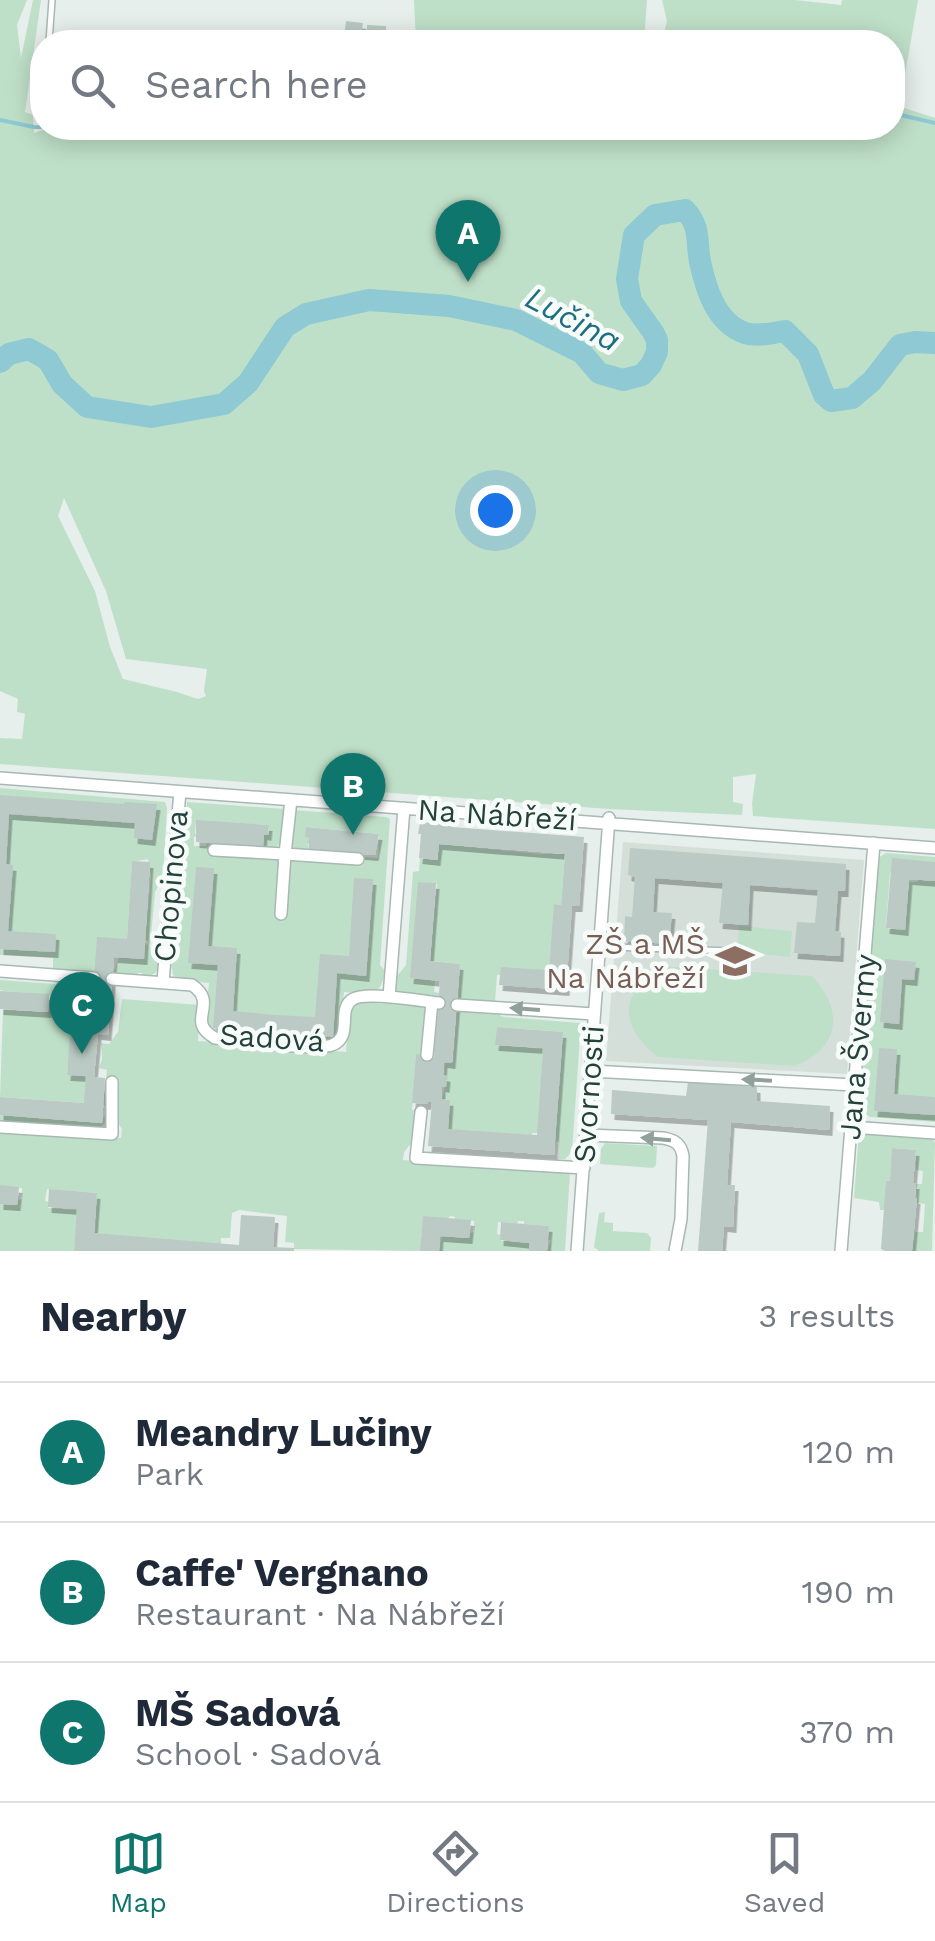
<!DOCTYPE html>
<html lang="en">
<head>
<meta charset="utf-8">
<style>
  :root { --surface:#fff; --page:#f2f2f3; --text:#1f2937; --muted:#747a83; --line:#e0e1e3; --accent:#0f766e }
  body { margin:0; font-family:"Work Sans",sans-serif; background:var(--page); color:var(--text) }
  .you { position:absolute; left:495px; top:510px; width:35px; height:35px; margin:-25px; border:8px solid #fff; border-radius:50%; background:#1a73e8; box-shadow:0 0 0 15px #1a73e833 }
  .badge { display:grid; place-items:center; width:65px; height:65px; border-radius:50%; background:var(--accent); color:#fff; font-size:32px; font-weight:700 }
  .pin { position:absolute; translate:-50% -82px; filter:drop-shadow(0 2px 5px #0008) }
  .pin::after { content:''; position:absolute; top:52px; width:35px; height:30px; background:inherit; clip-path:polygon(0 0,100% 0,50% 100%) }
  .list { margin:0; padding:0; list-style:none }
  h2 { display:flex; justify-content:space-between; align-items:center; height:130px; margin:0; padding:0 40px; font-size:42px }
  h2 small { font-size:32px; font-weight:400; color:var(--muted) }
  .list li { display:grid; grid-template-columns:65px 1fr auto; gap:30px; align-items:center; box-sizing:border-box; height:140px; padding:0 40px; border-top:2px solid var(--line) }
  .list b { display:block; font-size:38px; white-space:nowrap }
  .list p { margin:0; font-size:32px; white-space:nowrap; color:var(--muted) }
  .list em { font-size:32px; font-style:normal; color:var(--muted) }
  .icon { flex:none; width:55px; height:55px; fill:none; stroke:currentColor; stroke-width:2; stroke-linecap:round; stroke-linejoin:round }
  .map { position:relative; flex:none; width:935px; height:1251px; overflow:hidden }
  .search { position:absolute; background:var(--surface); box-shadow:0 5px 25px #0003; left:30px; right:30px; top:30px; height:110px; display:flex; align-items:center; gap:25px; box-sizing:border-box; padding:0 35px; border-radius:40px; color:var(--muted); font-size:38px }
  .sheet { height:550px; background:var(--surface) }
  nav { display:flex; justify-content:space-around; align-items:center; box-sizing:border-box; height:140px; border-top:2px solid var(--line); background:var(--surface); font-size:28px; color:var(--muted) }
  nav a { display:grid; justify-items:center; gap:5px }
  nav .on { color:var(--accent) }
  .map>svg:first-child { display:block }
  .built { fill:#d4dfda }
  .green { fill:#bfe0c8; fill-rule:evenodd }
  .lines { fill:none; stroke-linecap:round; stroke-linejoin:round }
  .stream { stroke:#8ec9d4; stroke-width:4 }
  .river { stroke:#8ec9d4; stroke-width:22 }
  .building { fill:#bbcac4; filter:url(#shadow) }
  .service-casing { stroke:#a8b8b2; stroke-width:8 }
  .minor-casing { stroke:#a8b8b2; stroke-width:14 }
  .service { stroke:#fff; stroke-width:5 }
  .minor { stroke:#fff; stroke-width:11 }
  .oneway { fill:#92a09c }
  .labels { text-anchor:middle; stroke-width:9; stroke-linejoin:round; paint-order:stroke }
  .street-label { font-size:30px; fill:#24423a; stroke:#f7fbf9 }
  .education-label { font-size:30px; fill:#785e54; stroke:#f7fbf9; text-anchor:end }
  .water-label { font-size:32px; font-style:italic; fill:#1c6f80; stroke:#f7fbf9 }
</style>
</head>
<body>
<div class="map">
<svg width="935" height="1251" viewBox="0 0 935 1251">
  <defs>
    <filter id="shadow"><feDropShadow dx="3.5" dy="6" stdDeviation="0" flood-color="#0004"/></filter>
  </defs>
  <rect width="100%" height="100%" fill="#e6efeb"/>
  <path class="built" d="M623,842L864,860L847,1074L606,1061Z"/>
  <path class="green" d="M0,0H27L17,25L21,58L33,0H41L25,112L33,115L34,133L43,130L44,128H892V42H662L667,21L662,0H795L841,5L842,0H918L901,98L898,106L935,118V829L753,816L752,804L756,774L733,777V802L743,804L742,815L609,809L0,764V738L22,739L25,714L17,712L18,699L0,691ZM64,498L106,591L126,659L207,669L204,691L206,696L198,699L177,692L123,679L110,647L95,591L58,516Z
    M414,0H647L644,42H416Z
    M0,788L165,802L167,808L163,877L155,892L150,947L154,953L162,955C160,968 158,976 143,977L142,973H138L137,977L113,975L119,957L143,959L145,945L148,944V941L145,940L151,877L148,859L132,862L127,939L95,974L53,971V958L0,955Z
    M187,802L286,809C284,836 288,852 255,849L263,847L264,835L269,834V825L196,821L195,833L197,836L194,837V846H206L207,843L251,846L250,849L215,846L214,853L357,863L358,857L321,854V851L362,854L363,857L378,858L379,834L307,827L306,837L308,838L309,850L318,854C281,851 290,841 293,810L386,817L390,819L380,965L385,971C381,1000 367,993 344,992C342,1010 346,1036 327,1043L214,1034C201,1021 208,999 209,983L180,980L173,975L170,955L176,952Z
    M439,844L540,854H565L561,905L555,904L549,971L497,975L495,1002L458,1001L460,964L430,961L437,884L419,882L411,978L435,980L434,992L440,993L439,999L400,995C386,982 399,975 406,965L413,872L419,871L420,858L438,860Z
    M886,853L935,857V862L890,873L886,926L888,929H905L909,882H916L920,880L935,881V1122L870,1117L860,1110L878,858Z
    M739,926L792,931L790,957L737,952Z
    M659,966L812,976C844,1010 841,1047 795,1066L658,1057C619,1026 619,995 659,966Z
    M57,979L59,985L67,986L68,982L94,981L91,1023H84L83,1033L71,1032L67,1074L87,1077L85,1103L0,1097L3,1010L48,1012L50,995L4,991L0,990V980L56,984Z
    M122,999L200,1005L198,1041L346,1052L350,1012L352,1006L358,1002L439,1007L435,1053L427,1052L426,1056L416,1055L412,1110L417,1111L413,1141L404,1152L403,1160L570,1173L565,1251H547L551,1240L548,1239L549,1226L524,1224V1221H518L517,1224L498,1222L497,1234L501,1235V1241L530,1243L529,1251H439L442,1236L469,1238L470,1233L474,1232V1221L455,1219V1217L451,1216L421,1234V1251L294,1249V1243L285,1242L287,1216L239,1210L232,1213L230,1238H221V1244L95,1234L97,1193L47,1189L45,1201L49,1202L48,1208L78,1210L74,1251H0V1204L17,1205L18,1200L22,1199V1188L0,1186V1130L121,1138L122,1129L117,1122L118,1082L112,1083L109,1120L99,1128L0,1122V1115L102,1123L103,1117L106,1116L107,1105H103L107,1070L99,1068L102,1059L101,1043L109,1044L118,1032Z
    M457,1008L498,1011L501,1016L505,1017L581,1023L572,1152L565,1159H558L559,1142L555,1141L563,1032L497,1027L496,1045L543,1049L538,1133H532V1135L448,1130L450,1100L442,1099L447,1080L444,1076L445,1063L453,1062Z
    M859,1131L930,1132L935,1143L932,1251H912L915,1232H923L925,1204L917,1203L916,1184H922L923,1171L916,1170V1150L893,1148L890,1181L885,1210H880L879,1202L854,1198Z
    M605,1143L657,1146L656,1165L653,1168L600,1164L601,1149Z
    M605,1212L604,1222L613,1223V1231L647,1233L651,1238L650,1251H599L594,1247L599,1213Z"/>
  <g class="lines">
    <path class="stream" d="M892,113L935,123
      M0,120L34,127L379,133L413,128"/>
    <path class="river" d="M0,362L9,354L29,349L48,360L62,384L87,407L151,417L224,404L248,383L285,327L306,314L369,300L449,306L516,320L582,353L599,373L623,380L642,375L651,365L657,352V340L653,332L631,301L627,279L634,235L655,215L685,210C701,227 696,241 700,262C706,289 716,323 745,333C757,337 772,333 785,331L808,354L824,395L831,401L852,398L872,381L900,345L915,342L935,343"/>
  </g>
  <path class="building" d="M346,21L363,23L360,42H351V38H344Z
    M367,25L386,26V42H373V31H367Z
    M0,795L124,804L125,802L157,804L152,840L134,838L135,823L9,814L6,864L13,865L8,931L56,934L55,952L0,949Z
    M196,820L269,825L268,835L264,834L263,847L196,842Z
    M420,822L453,825L452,827L584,837L579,906H572L566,990L499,985L501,967L549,970L554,904L561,905L565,854L439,844L437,860L419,858L421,834H418Z
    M306,827L379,834L375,855L309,850V838L305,837Z
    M630,848L846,864L845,891H838L835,931L841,932L840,956L794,953L797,922L815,923L818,890L750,885L748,925L719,923L723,883L655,878L653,912L672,913L669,944L624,941L625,916L632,917L635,877L628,875Z
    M892,858L935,862V881L909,879L905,930L886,928Z
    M132,861L150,862L144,959L114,957L108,1035L98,1034L94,1077L105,1078L102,1123L0,1115V1097L84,1103L86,1076L67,1075L70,1032L90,1033L97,937L127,939Z
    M196,867L214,868L208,946L237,948L233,1011L276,1015L315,1017L320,954L349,956L354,878L373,879L366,976L337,973L333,1037L213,1028L218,965L188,963Z
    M418,882L436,883L430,961L460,964L452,1063L444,1062L443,1075L447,1076L446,1087L442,1086V1099L450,1100L448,1129L537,1135L543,1048L495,1045L497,1027L563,1032L554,1155L428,1146L432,1102H428L427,1104L412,1103L416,1054L431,1055V1058H434L440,981L410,978Z
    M885,959L916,962L914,980L902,979L899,1024L880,1022Z
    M0,991L49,994L48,1012L0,1009Z
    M879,1048L897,1049L894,1094L935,1097V1115L874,1111Z
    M688,1082L757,1087V1101L830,1106L829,1130L731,1122L727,1185H735L733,1227L724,1226L722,1251H698L708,1120L611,1114L612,1090L686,1096Z
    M892,1148L916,1150L913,1183H916L915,1198H917L912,1251H885L881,1249L886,1181H890Z
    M0,1185L19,1187L17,1205L0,1204Z
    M49,1189L97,1193L94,1233L239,1245L241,1215L275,1217L273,1247L294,1248V1251H74L77,1209L48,1207Z
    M423,1216L471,1220L469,1238L440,1236L439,1251H420Z
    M501,1222L549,1226L547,1251H529V1243L500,1240Z"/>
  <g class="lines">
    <g class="service-casing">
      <path id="service" d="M49,42L52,0
        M610,947L732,951"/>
    </g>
    <g class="minor-casing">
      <path id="minor" d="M0,778L935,848
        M291,800L285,854L358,859
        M214,850L285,854L281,914
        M0,971L94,978
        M112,979L192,985C220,1004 184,1021 215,1038C237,1040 317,1051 332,1045C354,1037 336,1009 353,999C367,991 421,1001 439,1003
        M163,981L180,792
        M389,997L404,808
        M457,1005L594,1014
        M427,1055L432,1002
        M591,1071L854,1085
        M421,1112L416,1158L584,1168
        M0,1127L112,1134V1082
        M851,1127L935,1133
        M587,1135L663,1138C675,1140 681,1144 683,1156L681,1219L675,1251
        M577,1251L609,818
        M841,1251L874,843"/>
    </g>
    <use href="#service" class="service"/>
    <use href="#minor" class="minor"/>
  </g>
  <defs><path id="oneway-solid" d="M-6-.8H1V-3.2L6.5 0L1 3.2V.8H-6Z" transform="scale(2.5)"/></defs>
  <g class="oneway">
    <use href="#oneway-solid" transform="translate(525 1009) rotate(-176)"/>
    <use href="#oneway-solid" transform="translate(757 1080) rotate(-177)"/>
    <use href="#oneway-solid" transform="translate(656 1139) rotate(-175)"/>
  </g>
  <defs>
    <g id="school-bare" transform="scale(3)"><path d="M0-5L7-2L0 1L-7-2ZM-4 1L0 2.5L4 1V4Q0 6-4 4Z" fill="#8d6e63" stroke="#f7fbf9" stroke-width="2.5" paint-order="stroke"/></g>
  </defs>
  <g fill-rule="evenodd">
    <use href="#school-bare" x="735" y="961"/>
  </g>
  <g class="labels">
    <g class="street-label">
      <text transform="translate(497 815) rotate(4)" y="10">Na Nábřeží</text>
      <text transform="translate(171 886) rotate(-85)" y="10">Chopinova</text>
      <text transform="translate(272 1038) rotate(4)" y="10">Sadová</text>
      <text transform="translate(858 1047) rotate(-85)" y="10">Jana Švermy</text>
      <text transform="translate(589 1094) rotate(-86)" y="10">Svornosti</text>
    </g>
    <g class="education-label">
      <text x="705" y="954">ZŠ a MŠ<tspan x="705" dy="34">Na Nábřeží</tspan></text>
    </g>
    <g class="water-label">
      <text transform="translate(573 319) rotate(28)" y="11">Lučina</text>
    </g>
  </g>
</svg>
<div class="you"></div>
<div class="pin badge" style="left:468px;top:282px">A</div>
<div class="pin badge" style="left:353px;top:835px">B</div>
<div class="pin badge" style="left:82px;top:1054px">C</div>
<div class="search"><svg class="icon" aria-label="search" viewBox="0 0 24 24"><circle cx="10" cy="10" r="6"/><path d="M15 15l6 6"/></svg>Search here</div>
</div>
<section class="sheet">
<h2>Nearby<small>3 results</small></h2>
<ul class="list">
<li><span class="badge">A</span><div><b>Meandry Lučiny</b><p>Park</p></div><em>120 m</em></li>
<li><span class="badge">B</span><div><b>Caffe' Vergnano</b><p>Restaurant · Na Nábřeží</p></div><em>190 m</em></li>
<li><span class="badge">C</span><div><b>MŠ Sadová</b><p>School · Sadová</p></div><em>370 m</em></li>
</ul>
</section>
<nav>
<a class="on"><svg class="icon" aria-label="map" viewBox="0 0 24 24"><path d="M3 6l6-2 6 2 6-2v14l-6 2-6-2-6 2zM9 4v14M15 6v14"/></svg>Map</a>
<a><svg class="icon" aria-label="directions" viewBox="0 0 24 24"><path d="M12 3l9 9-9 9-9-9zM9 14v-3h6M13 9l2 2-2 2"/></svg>Directions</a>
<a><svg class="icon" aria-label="saved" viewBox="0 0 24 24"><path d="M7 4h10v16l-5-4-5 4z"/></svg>Saved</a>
</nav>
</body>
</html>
